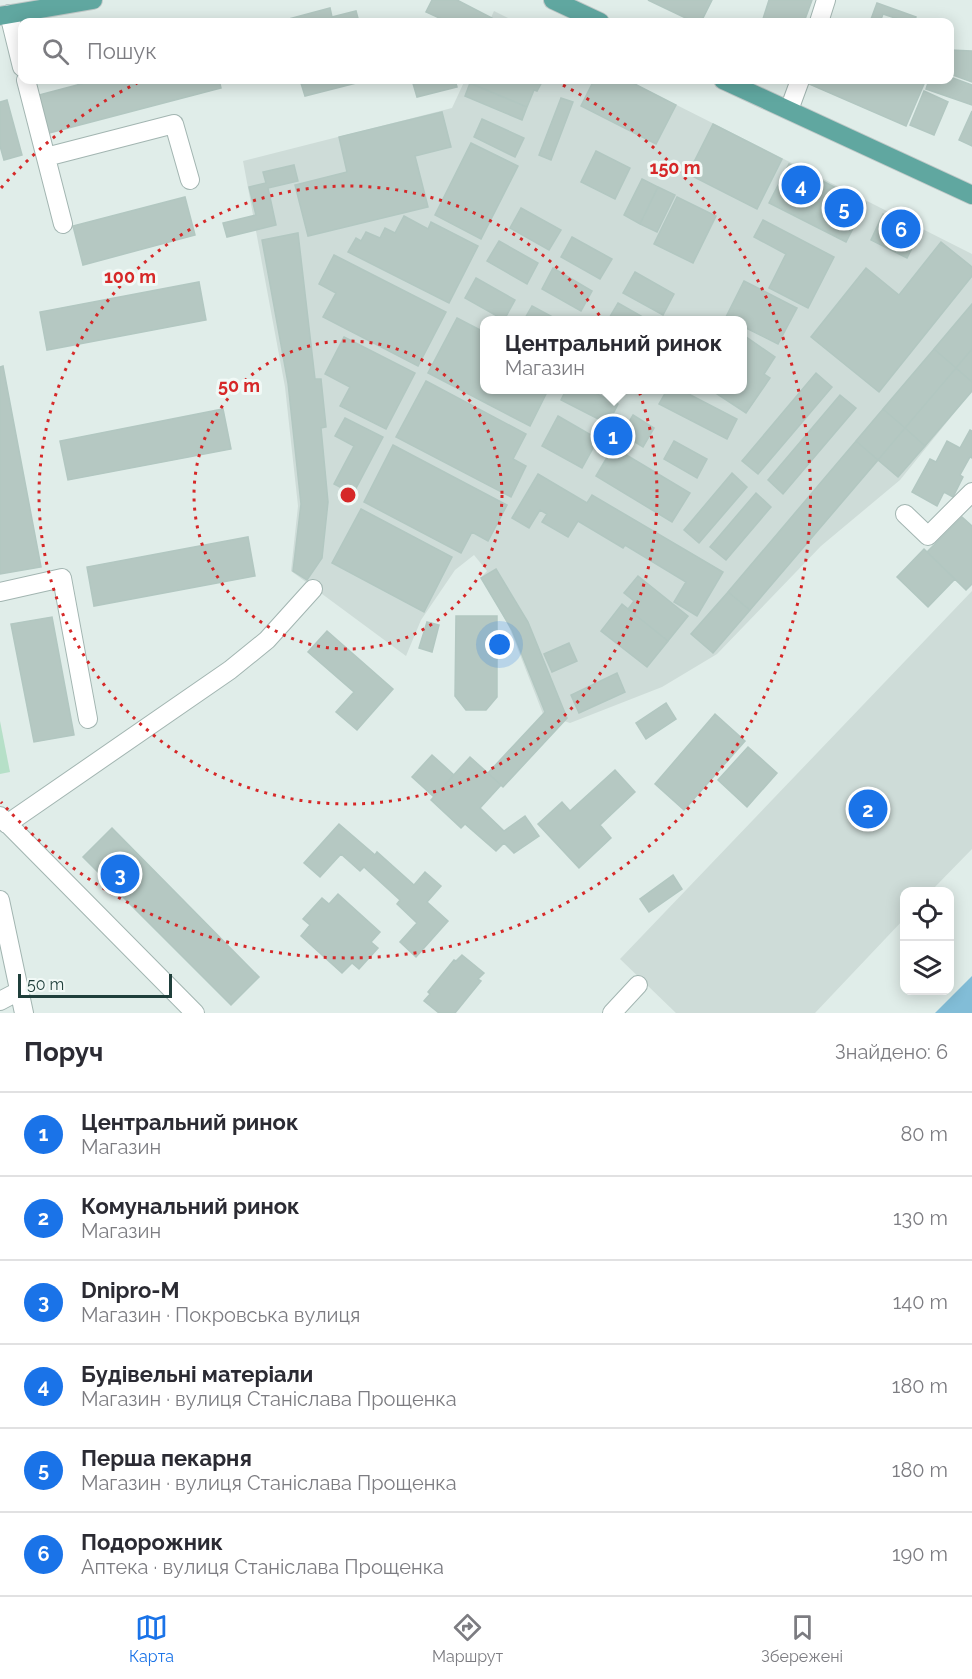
<!DOCTYPE html>
<html lang="uk">
<head>
<meta charset="utf-8">
<style>
  :root { --surface:#fff; --page:#f7f7f7; --text:#2b2b33; --muted:#7c7c81; --line:#e1e1e2; --accent:#1a73e8 }
  body { margin:0; font-family:Raleway,sans-serif; background:var(--page); color:var(--text) }
  .controls { position:absolute; right:18px; bottom:18px; display:grid; overflow:hidden; border-radius:12px; box-shadow:0 3px 15px #0003 }
  .controls button { width:54px; height:54px; display:grid; place-items:center; padding:0; border:0; border-bottom:2px solid var(--line); background:var(--surface); color:var(--text); font:30px sans-serif }
  .scale { position:absolute; left:18px; bottom:15px; width:154px; box-sizing:border-box; padding-left:6px; border:3px solid #1f3f3b; border-top:0; font-size:16px; line-height:21px; white-space:nowrap; color:#1f3f3b; -webkit-text-stroke:4px #f1f9f6; paint-order:stroke }
  .you { position:absolute; left:500px; top:645px; width:21px; height:21px; margin:-15px; border:4px solid #fff; border-radius:50%; background:#1a73e8; box-shadow:0 0 0 9px #1a73e833 }
  .badge { display:grid; place-items:center; width:39px; height:39px; border-radius:50%; background:var(--accent); color:#fff; font-size:20px; font-weight:700 }
  .pin { position:absolute; translate:-50% -50%; border:3px solid #fff; box-shadow:0 2px 6px #0006 }
  .popup { position:absolute; left:480px; top:316px; width:267px; height:78px; box-sizing:border-box; display:grid; place-content:center; border-radius:12px; background:var(--surface); filter:drop-shadow(0 2px 4px #0005); font-size:20px; white-space:nowrap; color:var(--muted) }
  .popup b { font-size:22px; color:var(--text) }
  .popup::after { content:''; position:absolute; left:50%; top:100%; margin-left:-12px; border:12px solid transparent; border-top-color:var(--surface) }
  .list { margin:0; padding:0; list-style:none }
  h2 { display:flex; justify-content:space-between; align-items:center; height:78px; margin:0; padding:0 24px; font-size:26px }
  h2 small { font-size:20px; font-weight:400; color:var(--muted) }
  .list li { display:grid; grid-template-columns:39px 1fr auto; gap:18px; align-items:center; box-sizing:border-box; height:84px; padding:0 24px; border-top:2px solid var(--line) }
  .list b { display:block; font-size:22px; white-space:nowrap }
  .list p { margin:0; font-size:20px; white-space:nowrap; color:var(--muted) }
  .list em { font-size:20px; font-style:normal; color:var(--muted) }
  .icon { flex:none; width:33px; height:33px; fill:none; stroke:currentColor; stroke-width:2; stroke-linecap:round; stroke-linejoin:round }
  .map { position:relative; flex:none; width:972px; height:1013px; overflow:hidden }
  .search { position:absolute; background:var(--surface); box-shadow:0 3px 15px #0003; left:18px; right:18px; top:18px; height:66px; display:flex; align-items:center; gap:15px; box-sizing:border-box; padding:0 21px; border-radius:12px; color:var(--muted); font-size:22px }
  .sheet { height:582px; background:var(--surface) }
  nav { display:flex; justify-content:space-around; align-items:center; box-sizing:border-box; height:84px; border-top:2px solid var(--line); background:var(--surface); font-size:16px; color:var(--muted) }
  nav a { display:grid; justify-items:center; gap:3px }
  nav .on { color:var(--accent) }
  .map>svg:first-child { display:block }
  .built { fill:#cedcd8; fill-rule:evenodd }
  .green { fill:#b6e0c8 }
  .water { fill:#82bdd7 }
  .building { fill:#b5c8c2; stroke:#b2c7c1; stroke-width:1.5 }
  .lines { fill:none; stroke-linecap:round; stroke-linejoin:round }
  .minor-casing { stroke:#a2b5b1; stroke-width:20 }
  .major-casing { stroke:#c0c9c8; stroke-width:20 }
  .minor { stroke:#fff; stroke-width:18 }
  .major { stroke:#60a7a0; stroke-width:18 }
  .ring { fill:none; stroke:#d62828; stroke-width:3; stroke-dasharray:3 6 }
  .centre { fill:#d62828; stroke:#f1f9f6; stroke-width:3 }
  .ring-label { font-size:18px; text-anchor:middle; font-weight:bold; fill:#d62828; stroke:#f1f9f6; stroke-width:6; stroke-linejoin:round; paint-order:stroke }
</style>
</head>
<body>
<div class="map">
<svg width="972" height="1013" viewBox="0 0 972 1013">
  <rect width="100%" height="100%" fill="#e0ede9"/>
  <path class="built" d="M494,11L516,22H489Z
    M465,80H627L972,254V391L900,480L821,546L717,654L662,687L570,723L543,714L510,629L482,576L487,571L474,555L455,570L421,620L406,656L291,571L298,506L285,387L243,161L452,108ZM484,320H742V390H484Z
    M972,591V849L931,891H904V919L815,1013H676L620,959Z"/>
  <path class="green" d="M0,721L10,772L0,774Z"/>
  <path class="water" d="M972,976V1013H935Z"/>
  <path class="building" d="M432,0H457L492,18L490,22H448L426,12Z
    M648,0H712L701,22H694Z
    M769,0H812L804,22H762Z
    M877,3L916,17L914,22H907L883,14L880,22H870Z
    M330,8L332,17L356,11L359,22H286L285,20Z
    M950,50L972,51V82L950,74Z
    M950,77L972,85V105L926,89L929,80H950Z
    M96,80H219L221,88L49,133L39,95Z
    M300,80H368L305,96Z
    M412,80H455L457,87L417,97Z
    M468,80H543L537,91L534,90L527,107L467,82Z
    M594,80H627L676,105L656,144L581,106Z
    M811,80H913L924,84L906,126L809,84Z
    M470,83L527,107L522,120L465,96Z
    M924,91L948,102L934,135L910,125Z
    M561,98L573,102L551,160L539,155Z
    M7,100L22,155L4,160L0,146V102Z
    M972,111V146L959,140Z
    M442,112L451,147L415,156L428,207L308,236L295,185L347,172L339,137Z
    M482,119L524,138L515,157L474,137Z
    M713,124L782,159L757,209L688,174Z
    M471,143L518,166L481,239L435,215Z
    M596,151L630,168L615,199L581,182Z
    M789,164L866,203L846,242L769,203Z
    M294,165L298,181L268,188L276,225L227,237L223,223L256,215L249,187L266,183L263,172Z
    M642,179L658,187L640,224L624,215Z
    M658,187L675,195L657,232L640,224Z
    M185,197L195,235L83,265L73,226Z
    M677,197L716,216L693,263L654,244Z
    M521,208L561,230L549,250L510,228Z
    M883,214L920,232L907,258L871,240Z
    M404,216L428,229L431,222L478,246L449,303L348,252L356,238L361,241L366,232L380,238L385,228L395,233Z
    M763,220L834,257L808,308L769,288L786,254L754,237Z
    M298,233L315,379H321L326,427L321,428L328,502L322,558L307,580L293,571L301,504L288,383L262,240Z
    M572,237L612,259L600,279L561,257Z
    M499,241L538,263L527,284L487,261Z
    M941,242L972,267V276L879,392L811,337L866,268L899,295Z
    M334,255L446,312L418,366L323,317L336,293L319,284Z
    M553,268L592,291L581,311L542,289Z
    M635,272L674,294L663,315L623,293Z
    M476,278L515,300L504,320L465,298Z
    M744,281L797,308L778,344L742,326V320H732L726,317Z
    M199,282L206,320L47,350L40,312Z
    M618,303L648,320H608Z
    M972,304V349L956,368L934,349Z
    M532,306L558,320H524Z
    M457,318L484,332V390H548L530,426L428,373Z
    M742,334L775,357L764,374L770,378L746,413L711,390H742Z
    M344,337L415,373L386,429L340,406L350,387L325,374Z
    M934,349L956,368L905,428L883,409Z
    M972,349V382L956,368Z
    M3,366L41,567L0,574V367Z
    M956,368L972,382V391L925,446L905,428Z
    M816,373L832,387L758,474L742,461Z
    M426,381L526,434L513,459L526,466L511,497L396,437Z
    M566,390H589L618,404L608,424L561,400Z
    M667,390H681L737,419L727,439L659,404Z
    M840,395L856,408L783,494L768,480Z
    M223,409L231,449L68,480L60,441Z
    M883,409L905,428L878,460L856,441Z
    M633,415L654,428L643,447L622,434Z
    M558,416L598,439L582,468L542,446Z
    M345,418L383,437L353,494L334,484L354,446L335,436Z
    M905,428L925,446L898,477L878,460Z
    M970,430L972,431V458L970,457L960,475L963,477L953,497L944,492L937,506L912,492L930,459L936,462L947,441L960,448Z
    M674,441L707,459L697,478L664,459Z
    M856,441L878,460L750,610L728,592Z
    M393,445L507,505L488,541L472,532L461,553L364,502Z
    M613,447L690,493L672,522L596,476Z
    M732,473L747,487L699,543L684,530Z
    M538,474L587,503L592,495L723,572L697,616L674,602L686,582L625,545L623,548L578,521L568,537L542,522L547,514L540,510L529,528L512,518Z
    M756,493L771,507L726,560L710,547Z
    M361,509L452,557L424,612L332,563Z
    M962,517L972,526V584L966,590L927,552Z
    M248,537L255,576L94,606L87,567Z
    M924,549L955,579L928,607L897,577Z
    M496,569L528,622L567,718L503,787L488,773L545,712L512,630L481,578Z
    M638,576L688,616L668,641L628,609L634,601L624,593Z
    M728,592L750,610L713,653L691,634Z
    M622,604L668,641L647,667L601,631Z
    M456,616H497V697L486,710H466L455,696Z
    M52,617L74,735L34,742L11,624Z
    M427,622L439,625L432,652L419,648Z
    M327,631L393,689L357,730L336,712L354,692L308,652Z
    M569,643L577,661L552,672L544,654Z
    M617,673L625,692L579,713L571,695Z
    M666,703L676,719L646,739L636,723Z
    M715,714L745,741L684,810L655,784Z
    M748,747L777,773L747,807L718,780Z
    M432,755L454,775L434,797L412,777Z
    M470,757L501,785L480,808L504,831L525,816L539,836L514,853L504,843L496,851L465,824L461,828L431,800Z
    M615,770L635,792L600,825L611,838L579,868L538,824L562,802L570,811Z
    M339,824L375,855L377,852L414,885L425,872L441,886L427,902L448,921L416,957L400,942L417,923L397,904L400,900L364,867L360,871L341,854L320,877L304,863Z
    M112,828L259,977L231,1005L83,857Z
    M673,875L682,889L649,912L640,899Z
    M338,894L380,932L371,942L378,948L359,969L352,963L342,973L301,936L310,925L303,919L322,898L329,904Z
    M462,955L484,973L478,979L481,981L455,1013H439L424,1001L430,994L428,992L454,960L456,961Z"/>
  <g class="lines">
    <g class="minor-casing">
      <path id="minor" d="M9,14L22,67
        M819,22L826,0
        M26,80L63,224
        M789,110L800,80
        M46,157L174,124L190,180
        M905,514L928,536L972,492
        M0,592L62,578L88,719
        M0,816L195,1013
        M7,824L230,670L267,640L313,589
        M0,900L24,1013
        M0,1001L19,991
        M612,1013L638,985"/>
    </g>
    <g class="major-casing">
      <path id="major" d="M553,0L600,22
        M0,16L93,0
        M723,80L972,195"/>
    </g>
    <use href="#minor" class="minor"/>
    <use href="#major" class="major"/>
  </g>
  <g class="ring">
    <circle cx="348" cy="495" r="154"/>
    <circle cx="348" cy="495" r="309"/>
    <path d="M1 188A463 463 0 0 1 141 81M555 81A463 463 0 1 1 1 802"/>
  </g>
  <circle cx="348" cy="495" r="9" class="centre"/>
  <g class="ring-label">
    <text x="675" y="174">150 m</text>
    <text x="130" y="283">100 m</text>
    <text x="239" y="392">50 m</text>
  </g>
</svg>
<div class="controls">
<button><svg class="icon" aria-label="locate" viewBox="0 0 24 24"><circle cx="12" cy="12" r="6"/><path d="M12 2v4M12 18v4M2 12h4M18 12h4"/></svg></button>
<button><svg class="icon" aria-label="layers" viewBox="0 0 24 24"><path d="M12 4l9 5-9 5-9-5zM3 14l9 5 9-5"/></svg></button>
</div>
<div class="scale">50 m</div>
<div class="you"></div>
<div class="pin badge" style="left:613px;top:436px">1</div>
<div class="popup"><b>Центральний ринок</b>Магазин</div>
<div class="pin badge" style="left:868px;top:809px">2</div>
<div class="pin badge" style="left:120px;top:874px">3</div>
<div class="pin badge" style="left:801px;top:185px">4</div>
<div class="pin badge" style="left:844px;top:208px">5</div>
<div class="pin badge" style="left:901px;top:229px">6</div>
<div class="search"><svg class="icon" aria-label="search" viewBox="0 0 24 24"><circle cx="10" cy="10" r="6"/><path d="M15 15l6 6"/></svg>Пошук</div>
</div>
<section class="sheet">
<h2>Поруч<small>Знайдено: 6</small></h2>
<ul class="list">
<li><span class="badge">1</span><div><b>Центральний ринок</b><p>Магазин</p></div><em>80 m</em></li>
<li><span class="badge">2</span><div><b>Комунальний ринок</b><p>Магазин</p></div><em>130 m</em></li>
<li><span class="badge">3</span><div><b>Dnipro-M</b><p>Магазин · Покровська вулиця</p></div><em>140 m</em></li>
<li><span class="badge">4</span><div><b>Будівельні матеріали</b><p>Магазин · вулиця Станіслава Прощенка</p></div><em>180 m</em></li>
<li><span class="badge">5</span><div><b>Перша пекарня</b><p>Магазин · вулиця Станіслава Прощенка</p></div><em>180 m</em></li>
<li><span class="badge">6</span><div><b>Подорожник</b><p>Аптека · вулиця Станіслава Прощенка</p></div><em>190 m</em></li>
</ul>
</section>
<nav>
<a class="on"><svg class="icon" aria-label="map" viewBox="0 0 24 24"><path d="M3 6l6-2 6 2 6-2v14l-6 2-6-2-6 2zM9 4v14M15 6v14"/></svg>Карта</a>
<a><svg class="icon" aria-label="directions" viewBox="0 0 24 24"><path d="M12 3l9 9-9 9-9-9zM9 14v-3h6M13 9l2 2-2 2"/></svg>Маршрут</a>
<a><svg class="icon" aria-label="saved" viewBox="0 0 24 24"><path d="M7 4h10v16l-5-4-5 4z"/></svg>Збережені</a>
</nav>
</body>
</html>
